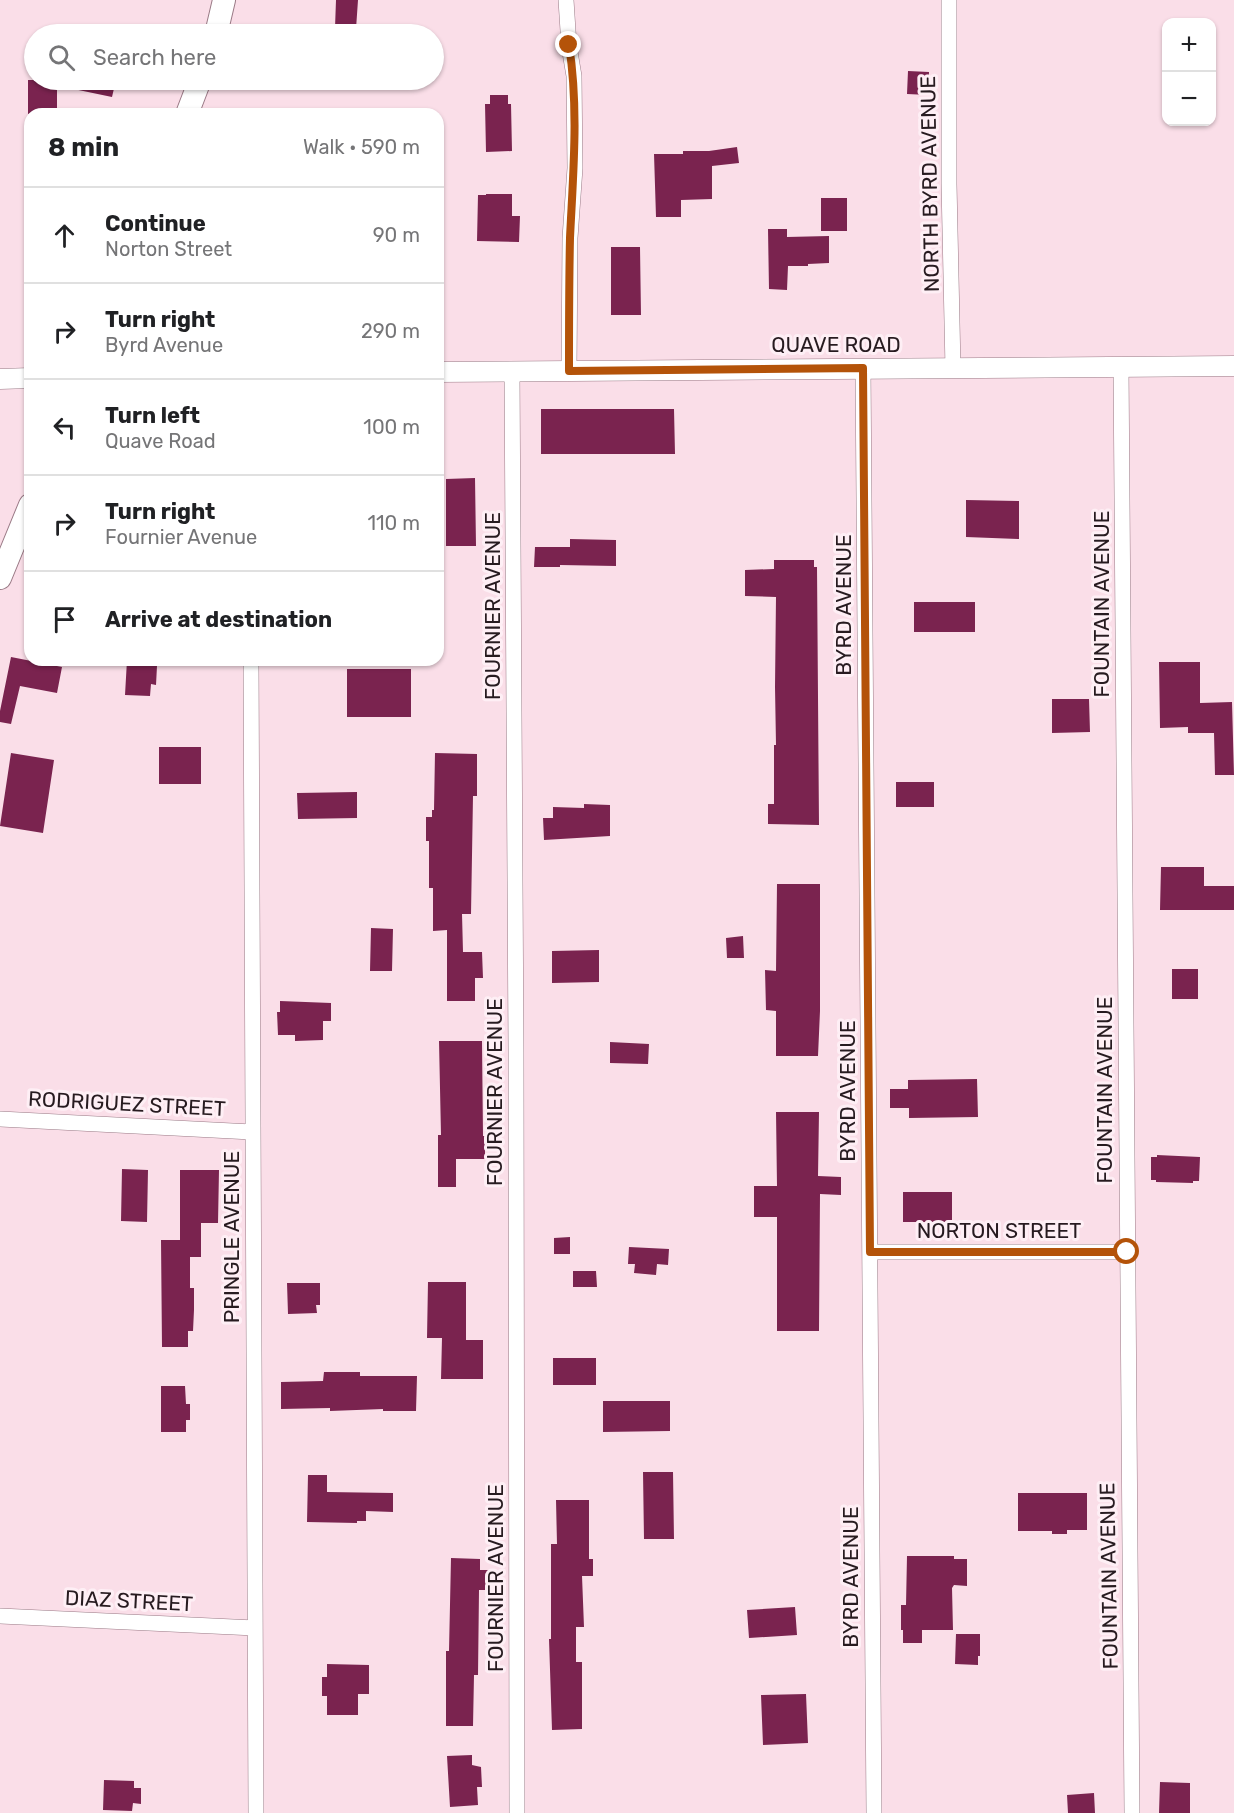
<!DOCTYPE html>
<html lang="en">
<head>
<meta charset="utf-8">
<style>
  :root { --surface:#fff; --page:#f6f6f6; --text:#202124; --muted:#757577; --line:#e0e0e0 }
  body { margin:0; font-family:Rubik,sans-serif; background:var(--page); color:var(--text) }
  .controls { position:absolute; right:18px; top:18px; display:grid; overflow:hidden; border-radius:12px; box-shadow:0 2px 4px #0004 }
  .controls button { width:54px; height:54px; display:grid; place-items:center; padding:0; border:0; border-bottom:2px solid var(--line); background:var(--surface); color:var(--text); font:30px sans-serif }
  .stop { position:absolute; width:18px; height:18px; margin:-14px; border:4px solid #b45309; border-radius:50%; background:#fff }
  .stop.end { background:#b45309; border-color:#fff; box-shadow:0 2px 6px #0008 }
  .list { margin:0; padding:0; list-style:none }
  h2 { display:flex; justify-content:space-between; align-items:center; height:78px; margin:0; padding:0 24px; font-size:26px }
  h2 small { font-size:20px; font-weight:400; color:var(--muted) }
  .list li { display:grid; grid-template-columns:39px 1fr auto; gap:18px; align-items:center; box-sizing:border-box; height:96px; padding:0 24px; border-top:2px solid var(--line) }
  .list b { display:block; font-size:22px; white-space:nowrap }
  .list p { margin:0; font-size:20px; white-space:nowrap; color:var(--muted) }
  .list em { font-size:20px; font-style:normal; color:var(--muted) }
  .icon { flex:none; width:33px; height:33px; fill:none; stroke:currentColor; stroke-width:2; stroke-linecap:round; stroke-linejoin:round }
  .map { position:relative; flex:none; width:1234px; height:1813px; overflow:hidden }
  .search { position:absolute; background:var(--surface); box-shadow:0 2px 4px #0004; left:24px; top:24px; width:420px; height:66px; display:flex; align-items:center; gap:15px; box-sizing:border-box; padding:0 21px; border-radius:33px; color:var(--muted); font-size:22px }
  .panel { position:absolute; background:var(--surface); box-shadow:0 2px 4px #0004; left:24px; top:108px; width:420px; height:558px; border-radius:18px }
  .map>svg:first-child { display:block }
  .building { fill:#7a234f }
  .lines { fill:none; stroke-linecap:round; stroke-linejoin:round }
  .minor-casing { stroke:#9a7a86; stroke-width:16 }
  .tertiary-casing { stroke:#9a7a86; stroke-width:21 }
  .secondary-casing { stroke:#9a7a86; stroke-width:24 }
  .minor { stroke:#fff; stroke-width:15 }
  .tertiary { stroke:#fff; stroke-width:20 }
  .secondary { stroke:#fff; stroke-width:22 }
  .route { stroke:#b45309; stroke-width:8 }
  .labels { text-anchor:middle; stroke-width:6; stroke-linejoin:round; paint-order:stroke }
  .street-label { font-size:21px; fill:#271b20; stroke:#feeff5 }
</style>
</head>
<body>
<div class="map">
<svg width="1234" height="1813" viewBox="0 0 1234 1813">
  <rect width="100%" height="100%" fill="#fadee8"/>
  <path class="building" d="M336,0H358L356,29L335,28Z
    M908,71L929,72L928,95L907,94Z
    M28,80H57V114H28Z
    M64,80H116L112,97L64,87Z
    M490,95H508V104H511L512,151L486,152L485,104H490Z
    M737,147L739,163L712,166V199L681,200V217H656L654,154H683V151H709Z
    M486,194H512V216H520L519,242L477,241L478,195H486Z
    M821,198H847V231H821Z
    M768,229H787V237L829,236V263L808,264V266H788L787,290L769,289Z
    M611,247H640L641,315H611Z
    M541,409H674L675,454H541Z
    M475,478L476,546H446V479Z
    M966,500L1019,501V539L966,537Z
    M570,539L616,540V566L560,565V567H534L535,547H570Z
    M774,560H814V567H817L819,825L768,824V804H774V745H776L775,687L776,597L745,596V570L774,569Z
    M914,602H975V632H914Z
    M11,657L62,667L57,693L20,686L11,724L0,722V711Z
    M127,660H152V666H157L156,685L151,684L150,696L125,695Z
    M1159,662H1200V703L1232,702L1234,775H1215L1214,733H1188V727L1160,728Z
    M347,669H411V717H347Z
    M1052,699H1089L1090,732L1052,733Z
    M159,747H201V784H159Z
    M11,753L54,760L43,833L0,826Z
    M435,753L477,754V796H473L471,914H462L463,952H482L483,978H475V1001H447V930L433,931V888H429V841H426V817H432V810H434Z
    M896,782H934V807H896Z
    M357,792V818L298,819L297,793Z
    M584,804L610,805V836L544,840L543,818H553V807L584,808Z
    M1161,867H1204V886H1234V910H1160Z
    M777,884H820V1011L818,1056H776V1011L766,1010L765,970L776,971Z
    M371,928L393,929L392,971H370Z
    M743,936L744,958H727L726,938Z
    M599,950V982L552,983V951Z
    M1172,969H1198V999H1172Z
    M280,1001L331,1003V1021H323V1040L295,1041V1035H278L277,1012H280Z
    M439,1041H482L483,1136H485V1159H456V1187H438V1135H441Z
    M610,1042L649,1044L648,1064L610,1063Z
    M977,1079L978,1117L909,1118V1108H890V1089H908V1080Z
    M776,1112H819L818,1176L841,1177V1195L820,1194L819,1331H777V1217H754V1186H777Z
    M1157,1155L1200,1157L1199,1181H1193V1183L1156,1182V1180H1151V1157H1157Z
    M122,1169L148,1170L147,1222L121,1221Z
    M180,1170H219L218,1223H201V1257H190V1288H194V1310L193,1331H188V1347H162L161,1240H180Z
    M903,1192H952V1222H903Z
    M570,1237V1254H554V1238Z
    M629,1247L669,1249L668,1265L657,1264L656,1275L634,1273L635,1264H628Z
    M573,1271H596L597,1287H573Z
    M428,1282H466V1340H483V1379H441L442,1338H427Z
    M287,1283H320V1305H316L317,1313L288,1314Z
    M553,1358H596V1385H553Z
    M324,1372H360V1376H417L416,1411H383V1409L330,1411V1408L281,1409V1382L323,1381Z
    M161,1386H185L186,1404H190V1420H186V1432H161Z
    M603,1401H670V1431L603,1432Z
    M643,1472H673L674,1539H644Z
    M308,1475H327V1492L393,1493V1512L366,1511V1521H357V1523L307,1522Z
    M1018,1493H1087V1530H1067V1534H1052V1531H1018Z
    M556,1500H589V1559H593V1576H582L584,1627H576V1662H582V1729L552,1730L549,1639H551V1544H557Z
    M907,1556H954V1559H967V1586L954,1585L952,1588L953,1630H922V1643H903V1630H901V1605H906Z
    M451,1558L480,1559V1570H490V1590H479L478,1675H474L473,1726H446V1651H449Z
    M795,1607L797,1635L749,1638L747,1610Z
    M956,1634H980V1656H978V1665L955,1664Z
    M327,1664L369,1665V1694H358V1715H327V1696H322V1677H327Z
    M806,1694L808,1743L763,1745L761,1695Z
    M472,1755V1765L481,1767L482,1787H477L478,1805L450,1807L447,1756Z
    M104,1780L134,1781V1788H141V1804L133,1803L132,1811L103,1810Z
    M1160,1782L1190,1783V1813H1159Z
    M1094,1793L1095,1813H1068L1067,1795Z"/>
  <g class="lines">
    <g class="minor-casing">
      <path id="minor" d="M566,0L569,46L574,76L575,168L570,238L569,371
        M949,0V184L953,368
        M1121,366L1132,1813
        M863,368L874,1813
        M512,371L516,1049L517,1813
        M251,660L256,1813
        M0,1119L252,1132
        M870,1252H1127
        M0,1616L255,1628"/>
    </g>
    <g class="tertiary-casing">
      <path id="tertiary" d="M438,372L1234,366
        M0,379L30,378"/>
    </g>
    <g class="secondary-casing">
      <path id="secondary" d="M216,34L224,0
        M187,114L200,80
        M0,578L30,505"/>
    </g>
    <use href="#minor" class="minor"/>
    <use href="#tertiary" class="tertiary"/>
    <use href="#secondary" class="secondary"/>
  </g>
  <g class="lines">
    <path class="route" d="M569,45C579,109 573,174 570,238C569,282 569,327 569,371L863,368L870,1252H1127"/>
  </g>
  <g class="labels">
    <g class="street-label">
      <text transform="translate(930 184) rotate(-91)" y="7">NORTH BYRD AVENUE</text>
      <text x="836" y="352">QUAVE ROAD</text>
      <text transform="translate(1102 604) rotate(-90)" y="7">FOUNTAIN AVENUE</text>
      <text transform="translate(844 605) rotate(-90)" y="7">BYRD AVENUE</text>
      <text transform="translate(493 606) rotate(-90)" y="7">FOURNIER AVENUE</text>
      <text transform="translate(1105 1090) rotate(-90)" y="7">FOUNTAIN AVENUE</text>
      <text transform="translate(848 1091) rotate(-90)" y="7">BYRD AVENUE</text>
      <text transform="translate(495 1092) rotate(-90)" y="7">FOURNIER AVENUE</text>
      <text transform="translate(127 1104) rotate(3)" y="7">RODRIGUEZ STREET</text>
      <text x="999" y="1238">NORTON STREET</text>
      <text transform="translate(232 1237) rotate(-90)" y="7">PRINGLE AVENUE</text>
      <text transform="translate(1109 1576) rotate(-91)" y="7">FOUNTAIN AVENUE</text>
      <text transform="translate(851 1577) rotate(-90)" y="7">BYRD AVENUE</text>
      <text transform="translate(496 1578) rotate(-90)" y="7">FOURNIER AVENUE</text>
      <text transform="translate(129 1601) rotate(3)" y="7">DIAZ STREET</text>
    </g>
  </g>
</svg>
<div class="controls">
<button>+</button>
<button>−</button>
</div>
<div class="stop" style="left:1127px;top:1252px"></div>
<div class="stop end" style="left:569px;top:45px"></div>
<div class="search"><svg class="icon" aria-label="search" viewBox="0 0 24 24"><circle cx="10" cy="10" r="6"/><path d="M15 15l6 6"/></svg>Search here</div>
<section class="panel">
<h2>8 min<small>Walk · 590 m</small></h2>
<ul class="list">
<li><svg class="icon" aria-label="ahead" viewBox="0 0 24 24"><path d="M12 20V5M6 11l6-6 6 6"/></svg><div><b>Continue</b><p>Norton Street</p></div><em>90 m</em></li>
<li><svg class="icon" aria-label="right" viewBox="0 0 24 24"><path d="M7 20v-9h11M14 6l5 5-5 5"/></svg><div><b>Turn right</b><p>Byrd Avenue</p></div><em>290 m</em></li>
<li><svg class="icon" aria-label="left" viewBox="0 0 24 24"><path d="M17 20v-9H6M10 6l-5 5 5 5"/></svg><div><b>Turn left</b><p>Quave Road</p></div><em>100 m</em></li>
<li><svg class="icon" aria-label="right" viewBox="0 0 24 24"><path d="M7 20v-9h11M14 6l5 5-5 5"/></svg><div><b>Turn right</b><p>Fournier Avenue</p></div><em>110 m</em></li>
<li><svg class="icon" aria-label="arrive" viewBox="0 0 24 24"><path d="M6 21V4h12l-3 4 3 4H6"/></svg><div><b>Arrive at destination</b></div></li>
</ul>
</section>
</div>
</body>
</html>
